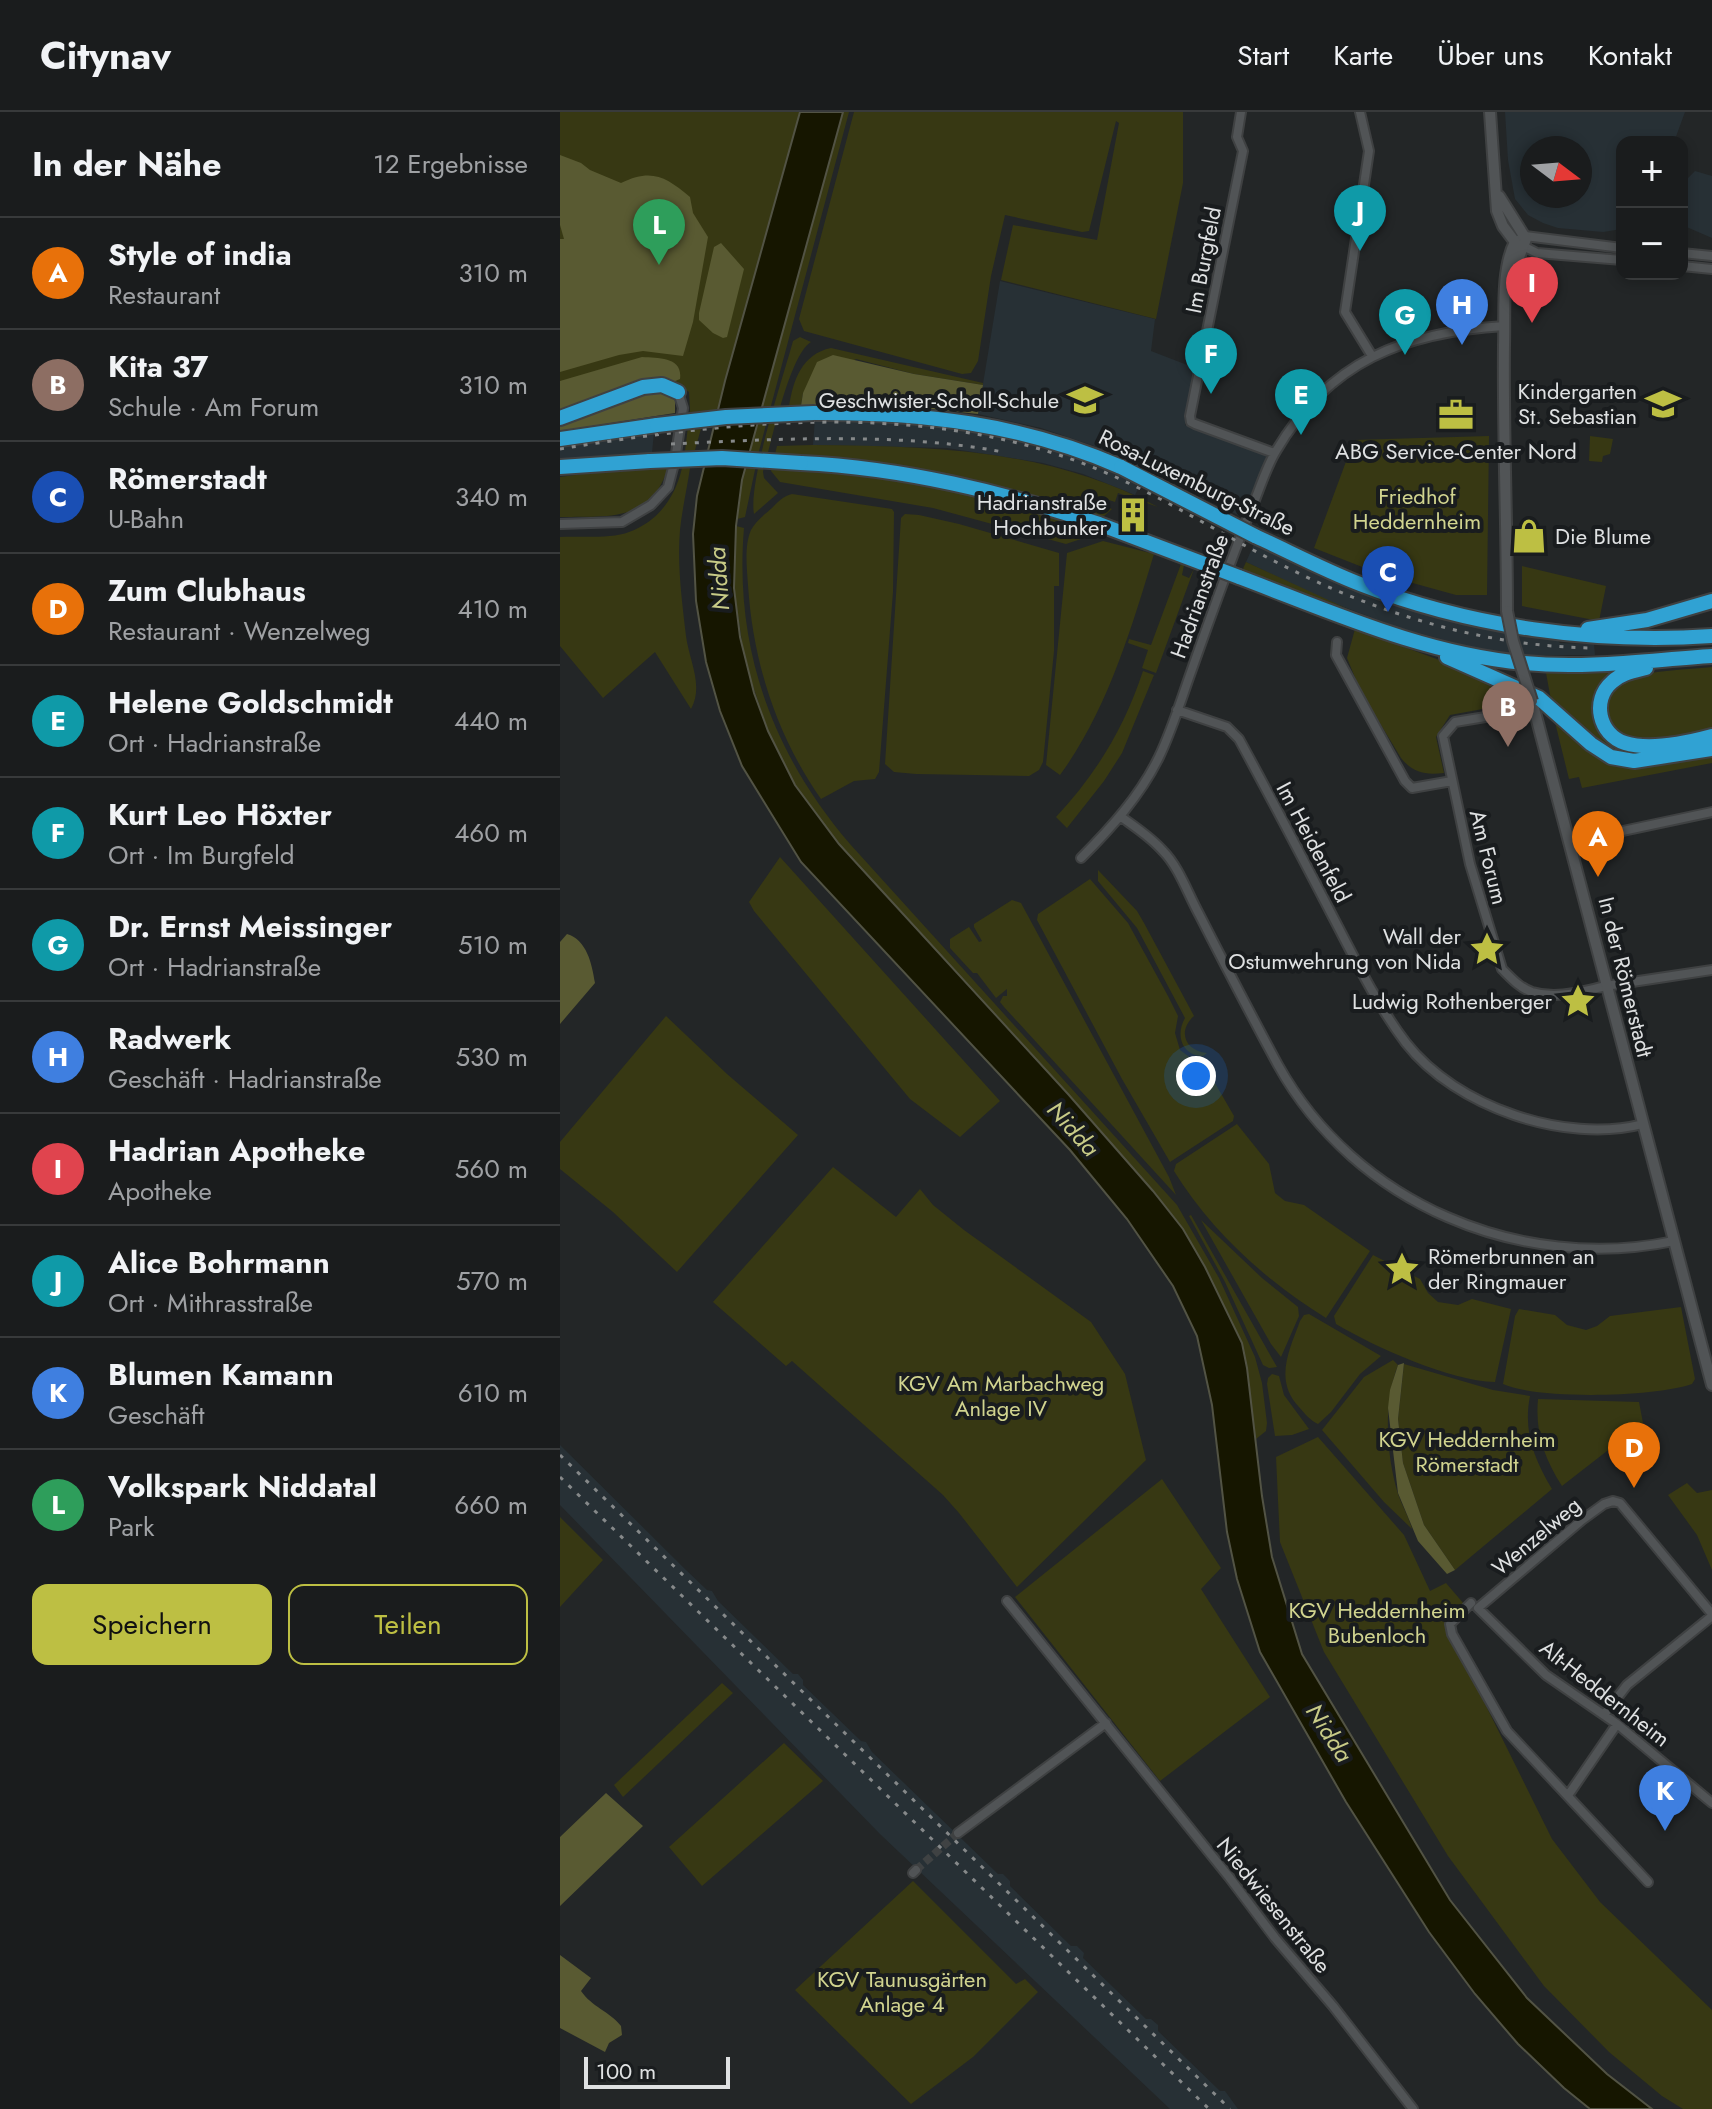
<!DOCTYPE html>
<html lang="de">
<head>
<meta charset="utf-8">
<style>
  :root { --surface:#1a1c1d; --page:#232526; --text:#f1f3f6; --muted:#9fa1a4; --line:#383a3b; --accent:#bdbf43 }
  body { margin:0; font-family:Jost,sans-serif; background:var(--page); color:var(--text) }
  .controls { position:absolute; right:24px; top:24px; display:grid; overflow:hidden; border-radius:16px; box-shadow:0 4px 12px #0003 }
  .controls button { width:72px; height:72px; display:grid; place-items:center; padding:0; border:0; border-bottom:2px solid var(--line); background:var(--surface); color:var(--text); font:40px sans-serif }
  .compass { position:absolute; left:960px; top:24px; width:72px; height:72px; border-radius:50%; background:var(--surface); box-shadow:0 4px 12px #0003; rotate:106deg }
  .scale { position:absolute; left:24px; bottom:20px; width:146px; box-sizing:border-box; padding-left:8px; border:4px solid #dfe1e2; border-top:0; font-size:22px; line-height:28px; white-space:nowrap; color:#dfe1e2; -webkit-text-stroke:6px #191c1e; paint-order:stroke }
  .you { position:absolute; left:636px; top:964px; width:28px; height:28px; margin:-20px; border:6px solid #fff; border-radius:50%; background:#1a73e8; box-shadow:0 0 0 12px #1a73e833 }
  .badge { display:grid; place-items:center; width:52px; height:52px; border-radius:50%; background:var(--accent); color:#fff; font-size:26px; font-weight:700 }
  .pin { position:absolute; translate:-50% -66px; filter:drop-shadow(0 2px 4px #0008) }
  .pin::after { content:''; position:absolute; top:42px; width:28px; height:24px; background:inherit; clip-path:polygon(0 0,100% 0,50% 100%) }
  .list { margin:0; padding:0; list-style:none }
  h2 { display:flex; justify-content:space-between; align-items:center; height:104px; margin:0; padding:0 32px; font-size:34px }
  h2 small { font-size:26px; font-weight:400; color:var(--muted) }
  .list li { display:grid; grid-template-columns:52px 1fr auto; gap:24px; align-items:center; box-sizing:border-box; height:112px; padding:0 32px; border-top:2px solid var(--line) }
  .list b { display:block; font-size:30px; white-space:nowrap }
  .list p { margin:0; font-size:26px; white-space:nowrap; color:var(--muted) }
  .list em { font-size:26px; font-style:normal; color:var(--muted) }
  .actions { display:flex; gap:16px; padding:24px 32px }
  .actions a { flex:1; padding:18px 0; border:2px solid var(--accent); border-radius:16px; text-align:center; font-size:28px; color:var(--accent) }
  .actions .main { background:var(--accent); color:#111 }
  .map { position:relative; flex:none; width:1152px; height:1997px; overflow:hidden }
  header { display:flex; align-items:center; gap:48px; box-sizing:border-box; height:112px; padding:0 40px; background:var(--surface); border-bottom:2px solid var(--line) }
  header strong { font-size:38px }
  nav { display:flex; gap:44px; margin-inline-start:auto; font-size:28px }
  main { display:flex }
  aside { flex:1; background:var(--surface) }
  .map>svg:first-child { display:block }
  .built { fill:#273035; fill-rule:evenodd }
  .green { fill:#373813 }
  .forest { fill:#595a32 }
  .water { fill:#161600; stroke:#525344; stroke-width:2 }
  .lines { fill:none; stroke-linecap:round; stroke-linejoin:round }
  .minor-tunnel { stroke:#3f4243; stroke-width:8; stroke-dasharray:8 4; stroke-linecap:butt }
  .minor-casing { stroke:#3f4142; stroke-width:12 }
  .tertiary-casing { stroke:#3f4142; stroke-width:14 }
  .trunk-casing { stroke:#3f4142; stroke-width:18 }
  .minor { stroke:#515456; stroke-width:8 }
  .tertiary { stroke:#515456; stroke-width:10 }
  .trunk { stroke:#30a2d3; stroke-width:14 }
  .rail { stroke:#86898a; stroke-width:3; stroke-dasharray:4 8; stroke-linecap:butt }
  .tertiary-bridge-casing { stroke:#3f4142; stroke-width:14; stroke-linecap:butt }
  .trunk-bridge-casing { stroke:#3f4142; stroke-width:18; stroke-linecap:butt }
  .tertiary-bridge { stroke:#515456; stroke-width:10 }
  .trunk-bridge { stroke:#30a2d3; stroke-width:14 }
  .labels { text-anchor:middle; stroke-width:8; stroke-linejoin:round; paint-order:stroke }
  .street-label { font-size:22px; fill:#dfe1e2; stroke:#191c1e }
  .poi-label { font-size:22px; fill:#dfe1e2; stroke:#191c1e; text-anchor:end }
  .park-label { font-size:22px; fill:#d1d48f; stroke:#191c1e }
  .water-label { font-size:24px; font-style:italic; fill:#c8cb87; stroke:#191c1e }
</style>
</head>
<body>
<header>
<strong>Citynav</strong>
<nav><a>Start</a><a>Karte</a><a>Über uns</a><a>Kontakt</a></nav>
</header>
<main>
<aside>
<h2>In der Nähe<small>12 Ergebnisse</small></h2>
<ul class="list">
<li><span class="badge" style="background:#e8710a">A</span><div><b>Style of india</b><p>Restaurant</p></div><em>310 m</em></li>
<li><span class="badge" style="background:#8d6e63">B</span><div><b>Kita 37</b><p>Schule · Am Forum</p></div><em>310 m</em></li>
<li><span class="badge" style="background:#1a4fb4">C</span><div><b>Römerstadt</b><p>U-Bahn</p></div><em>340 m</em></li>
<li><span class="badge" style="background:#e8710a">D</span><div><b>Zum Clubhaus</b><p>Restaurant · Wenzelweg</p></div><em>410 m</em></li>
<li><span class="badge" style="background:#0f9aa8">E</span><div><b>Helene Goldschmidt</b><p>Ort · Hadrianstraße</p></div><em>440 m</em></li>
<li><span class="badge" style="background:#0f9aa8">F</span><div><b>Kurt Leo Höxter</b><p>Ort · Im Burgfeld</p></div><em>460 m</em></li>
<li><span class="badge" style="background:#0f9aa8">G</span><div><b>Dr. Ernst Meissinger</b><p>Ort · Hadrianstraße</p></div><em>510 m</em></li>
<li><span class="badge" style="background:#3f7fe0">H</span><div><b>Radwerk</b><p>Geschäft · Hadrianstraße</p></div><em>530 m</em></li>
<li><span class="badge" style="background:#e0444e">I</span><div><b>Hadrian Apotheke</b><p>Apotheke</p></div><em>560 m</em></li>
<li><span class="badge" style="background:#0f9aa8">J</span><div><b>Alice Bohrmann</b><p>Ort · Mithrasstraße</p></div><em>570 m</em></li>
<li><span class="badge" style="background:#3f7fe0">K</span><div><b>Blumen Kamann</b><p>Geschäft</p></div><em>610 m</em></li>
<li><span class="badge" style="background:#2e9e5b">L</span><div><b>Volkspark Niddatal</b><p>Park</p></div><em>660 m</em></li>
</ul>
<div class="actions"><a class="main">Speichern</a><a>Teilen</a></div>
</aside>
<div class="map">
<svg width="1152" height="1997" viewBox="0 0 1152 1997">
  <rect width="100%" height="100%" fill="#232627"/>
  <path class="built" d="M945,0H1125L1114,30H1062V117L1043,120L998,116L983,111L968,103L955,87L948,48ZM1020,36V84H972V36Z
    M1135,59L1152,64V126L1122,113V72Z
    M440,169L595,207L591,239L635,256L625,313L708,344L682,405L546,338L481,316L418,302Z
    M255,306L354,311L434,322L525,349L580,373L575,383L523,362L483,351L387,336L253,333Z
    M94,320L92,341L0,349V333Z
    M695,430L873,502L937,519L996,527L1000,531L1034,532L1035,543H963L933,541L840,516L765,488L686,450Z
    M0,1333L126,1458L147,1478L152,1479L158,1489L233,1562H238L243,1568V1573L301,1629L306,1630L312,1640L438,1762H443L450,1769V1774L511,1834H517L524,1841L523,1846L586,1907H591L598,1913V1919L660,1979H665L678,1997H610L320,1722L0,1393Z"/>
  <path class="green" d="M0,0H240L158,298L146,299L135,338L125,339L130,298L129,280L113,270L100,267L0,300Z
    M283,0H289L199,339L185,405L177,407L182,368Z
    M294,0H623V71L596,207L441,168L453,113L537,128L559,11L556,9L529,119L522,120L445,103L431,164L418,249L411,261L402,262L244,219L239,207Z
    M240,225L251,230C229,243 211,333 203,360L204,366L218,381L194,402C188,369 223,266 233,229Z
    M271,236L423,271V273L354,262L296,247L243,281L241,294L229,295C233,268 242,242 271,236Z
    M929,324L927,483H896L820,462L754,436L794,328Z
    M1030,324L1053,327L1050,342L1043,344L1042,350L1029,349Z
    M253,333C373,334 490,337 598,395L558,381L555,390L549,388L547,395L552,397L543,405C441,374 337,347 231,342L230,356L246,355L349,369L446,390L525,413L533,419L530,424L506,432L373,396L220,370L211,359L217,334Z
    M108,356C90,411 48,404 0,405V365L52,358Z
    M122,356H130C127,377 122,398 120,418C117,453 122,489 126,524C129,548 144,574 131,597L95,540L43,586L0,534V425C19,424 52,427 69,420C99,409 115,385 122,356Z
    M232,382L332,397L334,400L333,480L319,660L315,667L294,669L261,687C217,624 193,551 188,473C187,457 184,434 191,418C195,410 205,402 212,396C218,390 223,384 232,382Z
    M345,402L359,403L399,412L499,441V474H494V539L483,650L479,658L469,664L356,662L334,660L325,652L341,406Z
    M176,414L184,416C174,536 212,641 290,732L617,1093L659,1166L695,1245L702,1271L707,1311L706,1319L696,1327L682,1231L645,1155L623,1117L593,1079L508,982L279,732L235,673L208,619L185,550L174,476Z
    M543,429L594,442C571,518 547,599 500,663L486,653L507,441Z
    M686,450L792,499L682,459Z
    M621,452L624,453L622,463L629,466L634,457L596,561L582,556L588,538L568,531L569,527L591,533Z
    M962,454L1046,474L1039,509L962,494Z
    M795,517L942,571L950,592L890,603L876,625L884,661C865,663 853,661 841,646L801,580L787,546Z
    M1152,555V618C1128,623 1077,637 1056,621C1051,618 1047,610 1044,606C1045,595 1045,584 1053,575C1070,558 1127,558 1152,555Z
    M583,559L594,563L562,641L544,669L507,716L496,705C537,661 564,616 583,559Z
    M986,561H1051C1030,578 1023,614 1050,632C1061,639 1074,639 1087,640L1065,641L1045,633L1033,625L991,588Z
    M993,602L1033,639L1081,655L1120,650L1152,642V651L1022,676L1019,665L1009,667Z
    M220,745L440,989L400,1025L350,987L194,799L189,790Z
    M538,758L577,799L584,811L634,904C617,919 625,939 647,941L643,944C622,944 615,923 625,906L577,816L538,769Z
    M530,767L568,811L608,884L618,904L615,921L620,938L648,959L674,1004L673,1009L610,1050L562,967L477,808L478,802Z
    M452,788L461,791L609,1065L616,1083L444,895L440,890L443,884H447V877L436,886L417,861H413L390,836V827L409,815L419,830L422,829L414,815V812Z
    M106,904L167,962L238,1023L117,1160L53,1100L0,1057V1030Z
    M677,1012L709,1052L715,1081L725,1089L744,1093L810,1139L766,1206C707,1170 650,1118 614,1059L616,1052Z
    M273,1055L336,1105L360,1077L373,1093L404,1118L531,1210L565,1262L586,1348L457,1475L399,1401L383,1383L232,1249L226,1254L153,1190Z
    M631,1103L717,1255L709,1256L703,1253L665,1170L629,1104Z
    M641,1108L702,1166L738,1195L739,1204L721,1245L711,1232Z
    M813,1143L860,1167L868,1181L878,1190L898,1193L912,1187L951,1197L935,1270C890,1269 815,1235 776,1212L774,1204Z
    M1121,1195L1135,1267L1132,1272C1095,1285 978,1288 943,1272L955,1204L959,1197L995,1203L1007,1213L1026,1218L1037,1214L1050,1204Z
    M749,1202L821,1244L800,1262L771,1300L758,1312C750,1308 745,1302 739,1295C714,1268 729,1239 740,1209L744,1203Z
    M833,1248L838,1253C823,1292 826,1342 838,1382C842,1394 849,1405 852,1417L824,1390L762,1318L804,1265Z
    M844,1252L933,1278L970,1284C963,1319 974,1347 992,1377L895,1458L864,1413L843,1351L838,1307Z
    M712,1262L719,1264L724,1283L749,1317L732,1323L715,1324L707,1272L708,1266Z
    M978,1287L1079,1290L1083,1311L1002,1374C984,1346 975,1320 978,1287Z
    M758,1325L844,1423L870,1479L886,1471L904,1492V1495L886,1513L992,1727L1040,1790L1152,1898V1997H1123L1102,1984L1049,1940L984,1874L888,1744L764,1540L720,1430L716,1345Z
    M602,1367L661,1456L641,1477L710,1585L600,1669L455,1485Z
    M1127,1371L1137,1381L1152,1378V1458L1137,1423L1108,1383Z
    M0,1405L43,1448L0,1495Z
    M162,1571L173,1581L63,1685L54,1673Z
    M224,1631L263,1669L142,1774L109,1735Z
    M353,1769L456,1872L465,1867L478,1880L413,1945L351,1992L235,1878Z"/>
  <path class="forest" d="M0,43L21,51L30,58L61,71C92,56 106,65 130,85L133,101L148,125L133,210L123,244L83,239L59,243L0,260V127H4L0,113Z
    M161,131L184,157L167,225L163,226L153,221L139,208V201L154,135Z
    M273,243L354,262L423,273L418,302C360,296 300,287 241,294L243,281L257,250Z
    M82,245C99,246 123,245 120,267L113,270L100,267L0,300V269Z
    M98,275L115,285V301L0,319V310Z
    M7,822C27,828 32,852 35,871L0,912V830Z
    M844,1251L838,1307L843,1351L864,1413L895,1458L887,1462L858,1429L838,1381L828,1296L830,1278L838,1253Z
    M46,1681L83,1714L0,1794V1725Z
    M0,1843L31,1866L21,1879C32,1895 49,1899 61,1914L62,1923L49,1931L45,1940L0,1916Z"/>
  <path class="water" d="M240,0H283L182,368L176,414L174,476L180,525L194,581L208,619L235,673L279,732L508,982L593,1079L623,1117L645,1155L682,1231L687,1256L702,1384L712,1445L742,1542L890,1788L967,1886L1047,1962L1092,1997H1030L1004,1976L958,1932L915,1882L869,1820L786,1690L700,1540L677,1467L667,1420L652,1293L637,1224L613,1174L567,1107L510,1038L241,750L182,654L160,599L146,550L136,489L133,422L137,384L165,269Z"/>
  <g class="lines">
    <path class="minor-tunnel" d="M356,1758L398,1721"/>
    <g class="minor-casing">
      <path id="minor" d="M681,0L677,25L683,39L630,304L631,310L635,312L714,341
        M800,0L809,39L785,200L812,244
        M1062,136L965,124L955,130L977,141L1062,148
        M1122,141L1152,144
        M1122,154L1152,157
        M0,412L62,410L91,393L108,375L115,348L123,296L118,280
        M777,530L776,543L845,669L852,676L892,669
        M974,597L895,610L883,624L910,752L942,857C951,866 960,876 972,880C999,888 1025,878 1052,873C1085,868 1119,863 1152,858
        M617,598L667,615L679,627C711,686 742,745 773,805C795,847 817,893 846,931C896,995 1005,1032 1083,1012
        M560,704C575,715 591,725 603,739C619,755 628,782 639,802C665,853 691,903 718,953C795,1092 961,1161 1114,1129
        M1011,730L1152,700
        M521,746C551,716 580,684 599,645C612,618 621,588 631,560C650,506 669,453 690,400C699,380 705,357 716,339C769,249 844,220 945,214
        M447,1489L669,1765L715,1826L773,1894L853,1997
        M911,1491L890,1512L892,1522L947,1619L1088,1770
        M1152,1502L1060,1391L1053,1389L1044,1392L1022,1408L918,1496L986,1563L1057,1612L1152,1691
        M1044,1603L1067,1573L1152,1504
        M1009,1682L1057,1612
        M398,1721L546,1611
        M353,1761L356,1758"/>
    </g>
    <g class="tertiary-casing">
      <path id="tertiary" d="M930,0L937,99L943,114L955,130C941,157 945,203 944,233C943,322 947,411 947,499
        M939,84L966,127L950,169
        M972,589L1152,1273"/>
    </g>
    <g class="trunk-casing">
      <path id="trunk" d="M254,301C361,300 463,312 561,355
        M0,306L83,275L102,273L118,280
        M0,327L97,313
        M241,351C344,356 442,380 539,412
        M0,355L90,349
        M695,424C730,440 764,458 800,472C910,515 1034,532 1152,524
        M679,465C772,500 864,542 964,551C1027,557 1089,548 1152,544
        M1028,517L1087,508L1152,489
        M887,545L979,586L1031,632L1051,645L1074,649L1152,637
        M1086,556C1074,559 1061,561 1052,570C1031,588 1039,623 1065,631C1090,639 1126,631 1152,624"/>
    </g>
    <use href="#minor" class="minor"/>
    <use href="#tertiary" class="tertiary"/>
    <use href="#trunk" class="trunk"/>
    <path class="rail" d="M111,332C217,327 339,320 443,340
      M0,337C172,309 360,288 527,353C599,381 662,424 732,458C825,504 930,535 1034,536
      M0,1343L670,1997
      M0,1365L649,1997"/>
    <g class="tertiary-bridge-casing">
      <path id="tertiary-bridge" d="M947,499L953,529L972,589"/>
    </g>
    <g class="trunk-bridge-casing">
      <path id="trunk-bridge" d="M97,313L166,305L254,301
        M90,349L162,346L241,351
        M561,355L695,424
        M539,412L679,465"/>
    </g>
    <use href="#tertiary-bridge" class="tertiary-bridge"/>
    <use href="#trunk-bridge" class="trunk-bridge"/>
  </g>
  <defs>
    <g id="school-bare" transform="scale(2.76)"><path d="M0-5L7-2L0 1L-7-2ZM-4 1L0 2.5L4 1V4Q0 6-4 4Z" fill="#bdbf43" stroke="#191c1e" stroke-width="2.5" paint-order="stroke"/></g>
    <g id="office-bare" transform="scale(2.76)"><path d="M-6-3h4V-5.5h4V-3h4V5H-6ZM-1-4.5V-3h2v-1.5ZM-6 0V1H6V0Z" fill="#bdbf43" stroke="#191c1e" stroke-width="2.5" paint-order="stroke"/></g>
    <g id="building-bare" transform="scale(2.76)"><path d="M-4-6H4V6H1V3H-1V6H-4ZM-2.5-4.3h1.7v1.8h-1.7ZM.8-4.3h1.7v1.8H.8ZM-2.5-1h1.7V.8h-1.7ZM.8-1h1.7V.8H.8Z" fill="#bdbf43" stroke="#191c1e" stroke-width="2.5" paint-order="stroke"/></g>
    <g id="shop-bare" transform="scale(2.76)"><path d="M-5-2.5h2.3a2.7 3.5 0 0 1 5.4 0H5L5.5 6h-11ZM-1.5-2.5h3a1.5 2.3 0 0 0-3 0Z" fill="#bdbf43" stroke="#191c1e" stroke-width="2.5" paint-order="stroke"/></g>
    <g id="sight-bare" transform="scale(2.76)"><path d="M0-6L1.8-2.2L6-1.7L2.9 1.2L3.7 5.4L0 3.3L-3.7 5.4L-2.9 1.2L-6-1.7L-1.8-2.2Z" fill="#bdbf43" stroke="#191c1e" stroke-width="2.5" paint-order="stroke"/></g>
  </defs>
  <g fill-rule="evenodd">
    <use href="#school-bare" x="525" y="288"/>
    <use href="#school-bare" x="1103" y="292"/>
    <use href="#office-bare" x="896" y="303"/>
    <use href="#building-bare" x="573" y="403"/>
    <use href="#shop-bare" x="969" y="424"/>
    <use href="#sight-bare" x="927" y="837"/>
    <use href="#sight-bare" x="1018" y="889"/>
    <use href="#sight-bare" x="842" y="1157"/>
  </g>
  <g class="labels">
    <g class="street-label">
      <text transform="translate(643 148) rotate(-79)" y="8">Im Burgfeld</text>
      <text transform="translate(637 370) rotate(26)" y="8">Rosa-Luxemburg-Straße</text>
      <text transform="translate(639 484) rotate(-70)" y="8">Hadrianstraße</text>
      <text transform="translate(754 730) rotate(62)" y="8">Im Heidenfeld</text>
      <text transform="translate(929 745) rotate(76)" y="8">Am Forum</text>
      <text transform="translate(1066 865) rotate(76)" y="8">In der Römerstadt</text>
      <text transform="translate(976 1424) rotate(-40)" y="8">Wenzelweg</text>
      <text transform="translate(1045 1581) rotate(38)" y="8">Alt-Heddernheim</text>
      <text transform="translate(714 1793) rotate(51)" y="8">Niedwiesenstraße</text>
    </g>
    <g class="poi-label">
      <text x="1077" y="287">Kindergarten<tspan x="1077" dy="25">St. Sebastian</tspan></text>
      <text x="499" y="296">Geschwister-Scholl-Schule</text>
      <text x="896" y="347" text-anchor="middle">ABG Service-Center Nord</text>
      <text x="547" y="398">Hadrianstraße<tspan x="547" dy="25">Hochbunker</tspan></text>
      <text x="995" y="432" text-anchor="start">Die Blume</text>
      <text x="901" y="832">Wall der<tspan x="901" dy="25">Ostumwehrung von Nida</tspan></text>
      <text x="992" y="897">Ludwig Rothenberger</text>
      <text x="868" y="1152" text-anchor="start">Römerbrunnen an<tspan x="868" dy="25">der Ringmauer</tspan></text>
    </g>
    <g class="park-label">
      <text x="857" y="392">Friedhof<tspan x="857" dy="25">Heddernheim</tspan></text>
      <text x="441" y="1279">KGV Am Marbachweg<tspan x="441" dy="25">Anlage IV</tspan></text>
      <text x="907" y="1335">KGV Heddernheim<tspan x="907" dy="25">Römerstadt</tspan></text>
      <text x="817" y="1506">KGV Heddernheim<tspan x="817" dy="25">Bubenloch</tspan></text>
      <text x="342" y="1875">KGV Taunusgärten<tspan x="342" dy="25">Anlage 4</tspan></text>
    </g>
    <g class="water-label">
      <text transform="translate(159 467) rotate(-94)" y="8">Nidda</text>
      <text transform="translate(513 1017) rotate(48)" y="8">Nidda</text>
      <text transform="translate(769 1621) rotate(57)" y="8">Nidda</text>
    </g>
  </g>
</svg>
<div class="controls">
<button>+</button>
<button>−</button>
</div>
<svg class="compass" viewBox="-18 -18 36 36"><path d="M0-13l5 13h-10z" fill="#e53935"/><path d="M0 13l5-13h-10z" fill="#9fa1a4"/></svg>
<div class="scale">100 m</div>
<div class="you"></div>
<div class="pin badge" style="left:1038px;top:765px;background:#e8710a">A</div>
<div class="pin badge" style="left:948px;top:635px;background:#8d6e63">B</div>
<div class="pin badge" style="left:828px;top:500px;background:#1a4fb4">C</div>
<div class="pin badge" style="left:1074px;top:1376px;background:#e8710a">D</div>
<div class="pin badge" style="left:741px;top:323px;background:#0f9aa8">E</div>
<div class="pin badge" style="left:651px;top:282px;background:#0f9aa8">F</div>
<div class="pin badge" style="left:845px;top:243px;background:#0f9aa8">G</div>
<div class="pin badge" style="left:902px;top:233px;background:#3f7fe0">H</div>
<div class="pin badge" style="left:972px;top:211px;background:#e0444e">I</div>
<div class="pin badge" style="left:800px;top:139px;background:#0f9aa8">J</div>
<div class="pin badge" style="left:1105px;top:1719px;background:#3f7fe0">K</div>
<div class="pin badge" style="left:99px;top:153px;background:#2e9e5b">L</div>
</div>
</main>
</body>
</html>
